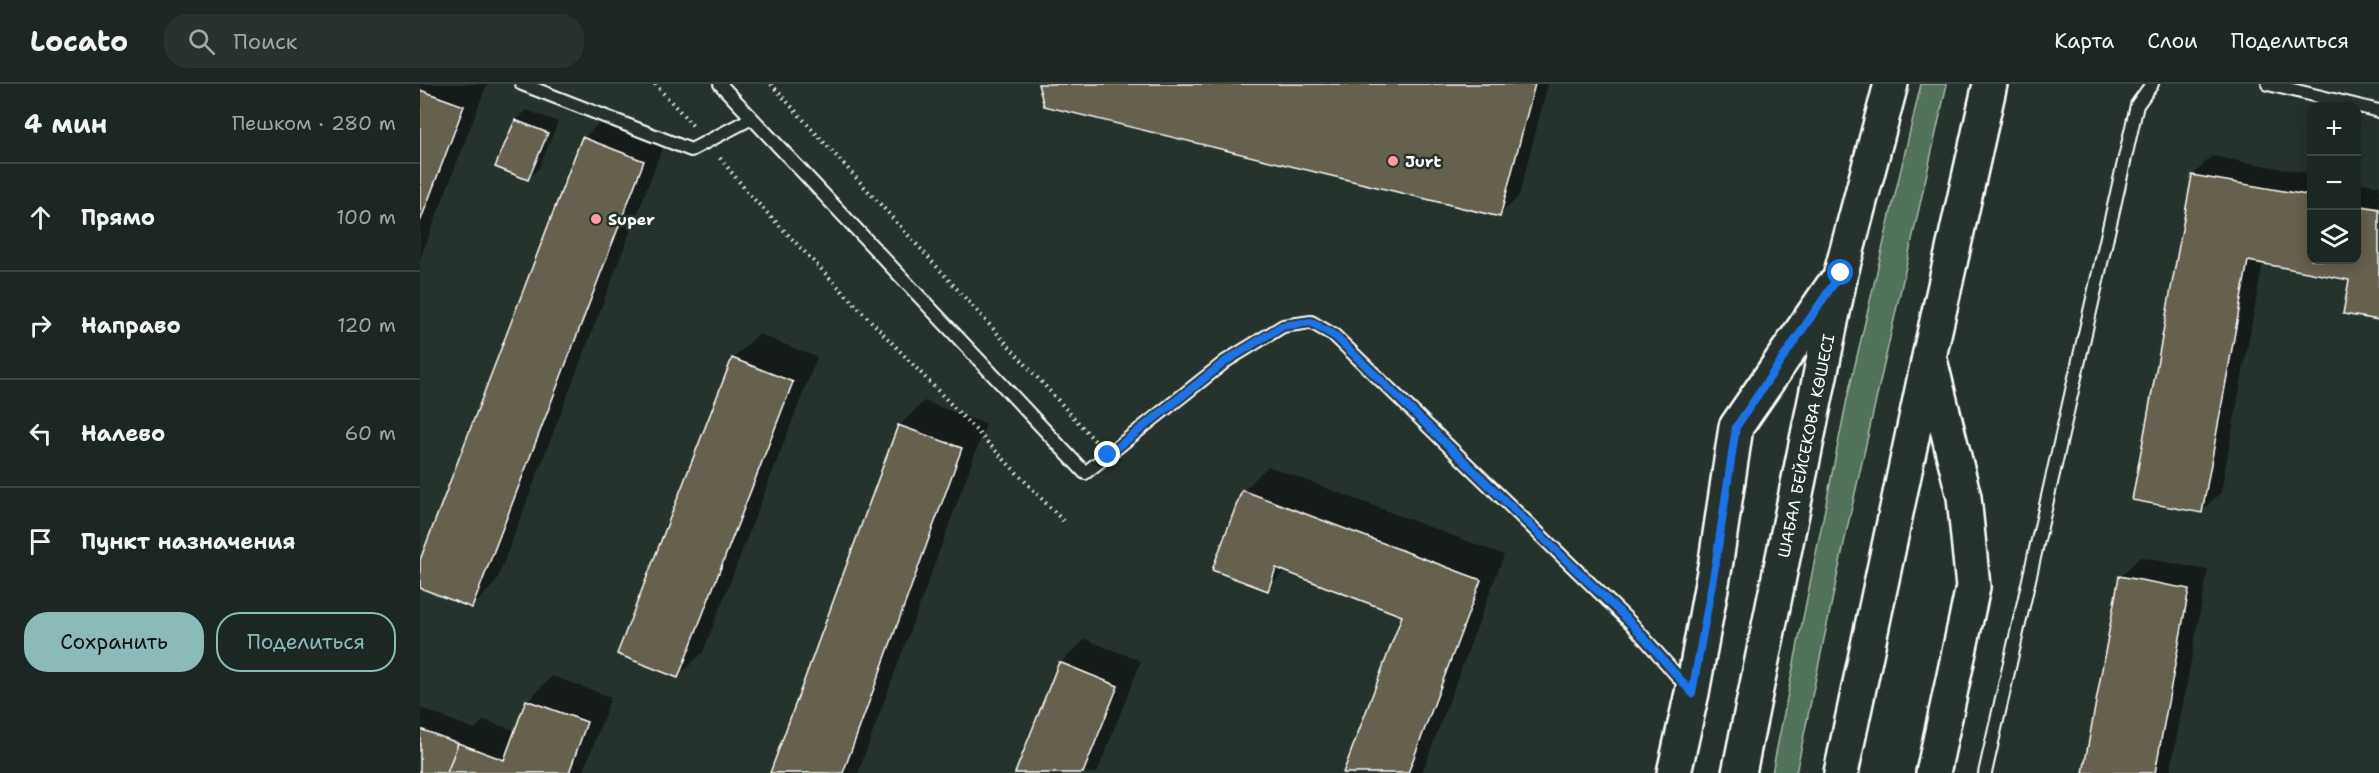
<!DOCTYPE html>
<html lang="ru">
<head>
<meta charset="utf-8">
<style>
  :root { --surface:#1c2622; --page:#29322f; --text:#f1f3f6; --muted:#a0a5a5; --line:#3a4340; --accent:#8bbbb9 }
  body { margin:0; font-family:"Shantell Sans",sans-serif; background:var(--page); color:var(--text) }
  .controls { position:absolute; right:18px; top:18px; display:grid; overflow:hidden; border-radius:12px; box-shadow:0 3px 15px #0003 }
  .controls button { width:54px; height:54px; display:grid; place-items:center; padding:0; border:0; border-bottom:2px solid var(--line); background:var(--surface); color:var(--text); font:30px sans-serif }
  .stop { position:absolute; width:18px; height:18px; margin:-14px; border:4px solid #1a73e8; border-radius:50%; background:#fff }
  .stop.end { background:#1a73e8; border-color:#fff; box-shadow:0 2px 6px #0008 }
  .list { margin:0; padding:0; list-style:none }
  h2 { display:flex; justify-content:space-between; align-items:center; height:78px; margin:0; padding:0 24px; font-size:26px }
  h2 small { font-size:20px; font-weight:400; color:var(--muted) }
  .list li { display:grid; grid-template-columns:39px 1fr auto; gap:18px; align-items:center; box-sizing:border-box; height:108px; padding:0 24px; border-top:2px solid var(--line) }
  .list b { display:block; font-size:22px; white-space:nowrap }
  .list em { font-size:20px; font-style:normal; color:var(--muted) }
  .actions { display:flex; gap:12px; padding:18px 24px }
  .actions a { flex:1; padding:14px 0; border:2px solid var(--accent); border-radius:24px; text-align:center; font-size:21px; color:var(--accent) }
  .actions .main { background:var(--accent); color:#111 }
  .icon { flex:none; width:33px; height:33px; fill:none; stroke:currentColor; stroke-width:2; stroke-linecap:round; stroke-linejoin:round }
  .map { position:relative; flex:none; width:1959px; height:689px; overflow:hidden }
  header { display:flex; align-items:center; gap:36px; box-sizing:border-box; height:84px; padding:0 30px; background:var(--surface); border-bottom:2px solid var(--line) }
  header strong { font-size:28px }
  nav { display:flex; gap:33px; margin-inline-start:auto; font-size:21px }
  .search { width:420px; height:54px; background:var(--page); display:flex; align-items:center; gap:15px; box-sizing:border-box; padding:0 21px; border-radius:24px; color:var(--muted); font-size:22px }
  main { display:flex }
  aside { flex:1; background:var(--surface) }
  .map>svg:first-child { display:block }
  .green { fill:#51715a; stroke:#a8b8ac; stroke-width:1.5 }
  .shadow { fill:#0007 }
  .building { fill:#66614f; stroke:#fff; stroke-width:1.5 }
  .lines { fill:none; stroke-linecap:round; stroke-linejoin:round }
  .lane-casing { stroke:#fff; stroke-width:16 }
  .secondary-casing { stroke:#fff; stroke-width:38 }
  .path { stroke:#fff; stroke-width:4; stroke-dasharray:1.5 4.5; stroke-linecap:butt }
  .lane { stroke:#26332d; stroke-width:12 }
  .secondary { stroke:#26332d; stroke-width:33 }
  .route { stroke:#1a73e8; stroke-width:8 }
  .poi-dot { fill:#ff9aa2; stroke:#26332d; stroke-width:2 }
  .labels { text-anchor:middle; stroke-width:5; stroke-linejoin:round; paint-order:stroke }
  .poi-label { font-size:16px; font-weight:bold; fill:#fff; stroke:#26332d; text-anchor:start }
  .street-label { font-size:16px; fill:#fff; stroke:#26332d }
</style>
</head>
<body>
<header>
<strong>Locato</strong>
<div class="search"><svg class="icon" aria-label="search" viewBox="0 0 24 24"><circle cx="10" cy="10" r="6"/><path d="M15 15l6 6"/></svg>Поиск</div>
<nav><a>Карта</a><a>Слои</a><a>Поделиться</a></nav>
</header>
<main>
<aside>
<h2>4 мин<small>Пешком · 280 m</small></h2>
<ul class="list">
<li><svg class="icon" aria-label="ahead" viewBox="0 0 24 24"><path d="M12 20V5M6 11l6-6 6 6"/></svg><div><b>Прямо</b></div><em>100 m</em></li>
<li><svg class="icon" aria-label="right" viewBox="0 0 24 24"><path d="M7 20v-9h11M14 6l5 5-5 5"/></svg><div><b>Направо</b></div><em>120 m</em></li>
<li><svg class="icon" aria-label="left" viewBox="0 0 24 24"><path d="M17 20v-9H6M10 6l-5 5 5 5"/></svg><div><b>Налево</b></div><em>60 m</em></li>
<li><svg class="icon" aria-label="arrive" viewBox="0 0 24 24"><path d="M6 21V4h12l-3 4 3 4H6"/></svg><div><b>Пункт назначения</b></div></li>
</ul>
<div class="actions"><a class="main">Сохранить</a><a>Поделиться</a></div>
</aside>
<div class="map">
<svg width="1959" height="689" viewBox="0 0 1959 689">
  <rect width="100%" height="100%" fill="#26332d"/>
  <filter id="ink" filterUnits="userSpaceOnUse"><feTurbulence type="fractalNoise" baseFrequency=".0167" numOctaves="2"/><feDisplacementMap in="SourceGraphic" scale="12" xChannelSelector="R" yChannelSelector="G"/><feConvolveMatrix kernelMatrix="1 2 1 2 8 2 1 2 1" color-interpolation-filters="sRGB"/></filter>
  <g filter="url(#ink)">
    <path class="green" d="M1501,0H1527L1427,445L1376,689H1352L1427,315Z"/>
    <path class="shadow" d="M0,0H67L0,175Z
      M620,0H1128L1099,112L1080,131Z
      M107,26L138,38L119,84L108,95L77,82L96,36Z
      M188,30L247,52L76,498L52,523L0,503V480L164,54Z
      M1792,72L1892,90V176H1936V98L1959,102V235L1931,194L1843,178L1801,408L1782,427L1773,91Z
      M338,250L397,273L283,568L258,592L313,275Z
      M504,317L566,340L438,689H352L479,342Z
      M848,382L1084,471L1002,689H924L984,531L866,486L847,505L794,485L824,406Z
      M1720,473L1788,486L1750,689H1665L1700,493Z
      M665,555L721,577L677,689H597L640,579Z
      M132,592L191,613L163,689H0V624L55,645L64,636L96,647L108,617Z"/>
    <path class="building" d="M618,0H1115L1080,133L624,22Z
      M0,6L44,22L0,138Z
      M95,36L128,49L108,96L75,83Z
      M162,53L224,77L52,524L0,504V476Z
      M1772,91L1892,112V176H1936V121L1959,125V236L1923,230L1929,196L1828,177L1782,429L1712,416Z
      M312,274L373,298L258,594L197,570Z
      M478,341L542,364L423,689H350Z
      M822,406L1061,496L988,689H923L982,532L856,484L848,507L792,486Z
      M1699,492L1769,505L1735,689H1663Z
      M639,578L698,602L663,689H595Z
      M106,616L167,638L149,689H27L38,659L84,676Z
      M0,645L38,659L27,689H0Z"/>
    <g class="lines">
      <g class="lane-casing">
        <path id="lane" d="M102,0L271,66L332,34
          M300,0L665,389L806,277L863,242L891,238L915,252L1212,540L1267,603
          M1848,0L1959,27
          M1565,689L1717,21L1732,0"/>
      </g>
      <g class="secondary-casing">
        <g id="secondary">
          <path d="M1511,280L1544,413L1553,503L1513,689"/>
          <path d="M1254,689L1272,609L1296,477L1316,343L1412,203"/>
          <path id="s1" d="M1319,689L1421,189L1471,0"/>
          <path d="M1421,689L1509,273L1570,0"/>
        </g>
      </g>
      <path class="path" d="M235,0L274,43
        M351,0L675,357
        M300,74L329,110L646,440"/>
      <use href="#lane" class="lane"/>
      <use href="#secondary" class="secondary"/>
    </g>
  </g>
  <g class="lines" filter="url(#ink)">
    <path class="route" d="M688,371L806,277L862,242L891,238L915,252L1212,540L1272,609L1296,477L1316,343L1421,189"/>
  </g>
  <g class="poi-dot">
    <circle cx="973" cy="77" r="6"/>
    <circle cx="176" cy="135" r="6"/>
  </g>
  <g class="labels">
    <g class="poi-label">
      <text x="985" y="83">Jurt</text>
      <text x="188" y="141">Super</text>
    </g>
    <g class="street-label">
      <text dy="6" stroke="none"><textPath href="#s1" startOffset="334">ШАБАЛ БЕЙСЕКОВА КӨШЕСІ</textPath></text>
    </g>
  </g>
</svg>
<div class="controls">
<button>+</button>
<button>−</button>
<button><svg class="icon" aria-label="layers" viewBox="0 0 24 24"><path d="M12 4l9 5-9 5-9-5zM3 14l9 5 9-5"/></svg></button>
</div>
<div class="stop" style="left:1421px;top:189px"></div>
<div class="stop end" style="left:688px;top:371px"></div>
</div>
</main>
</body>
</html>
